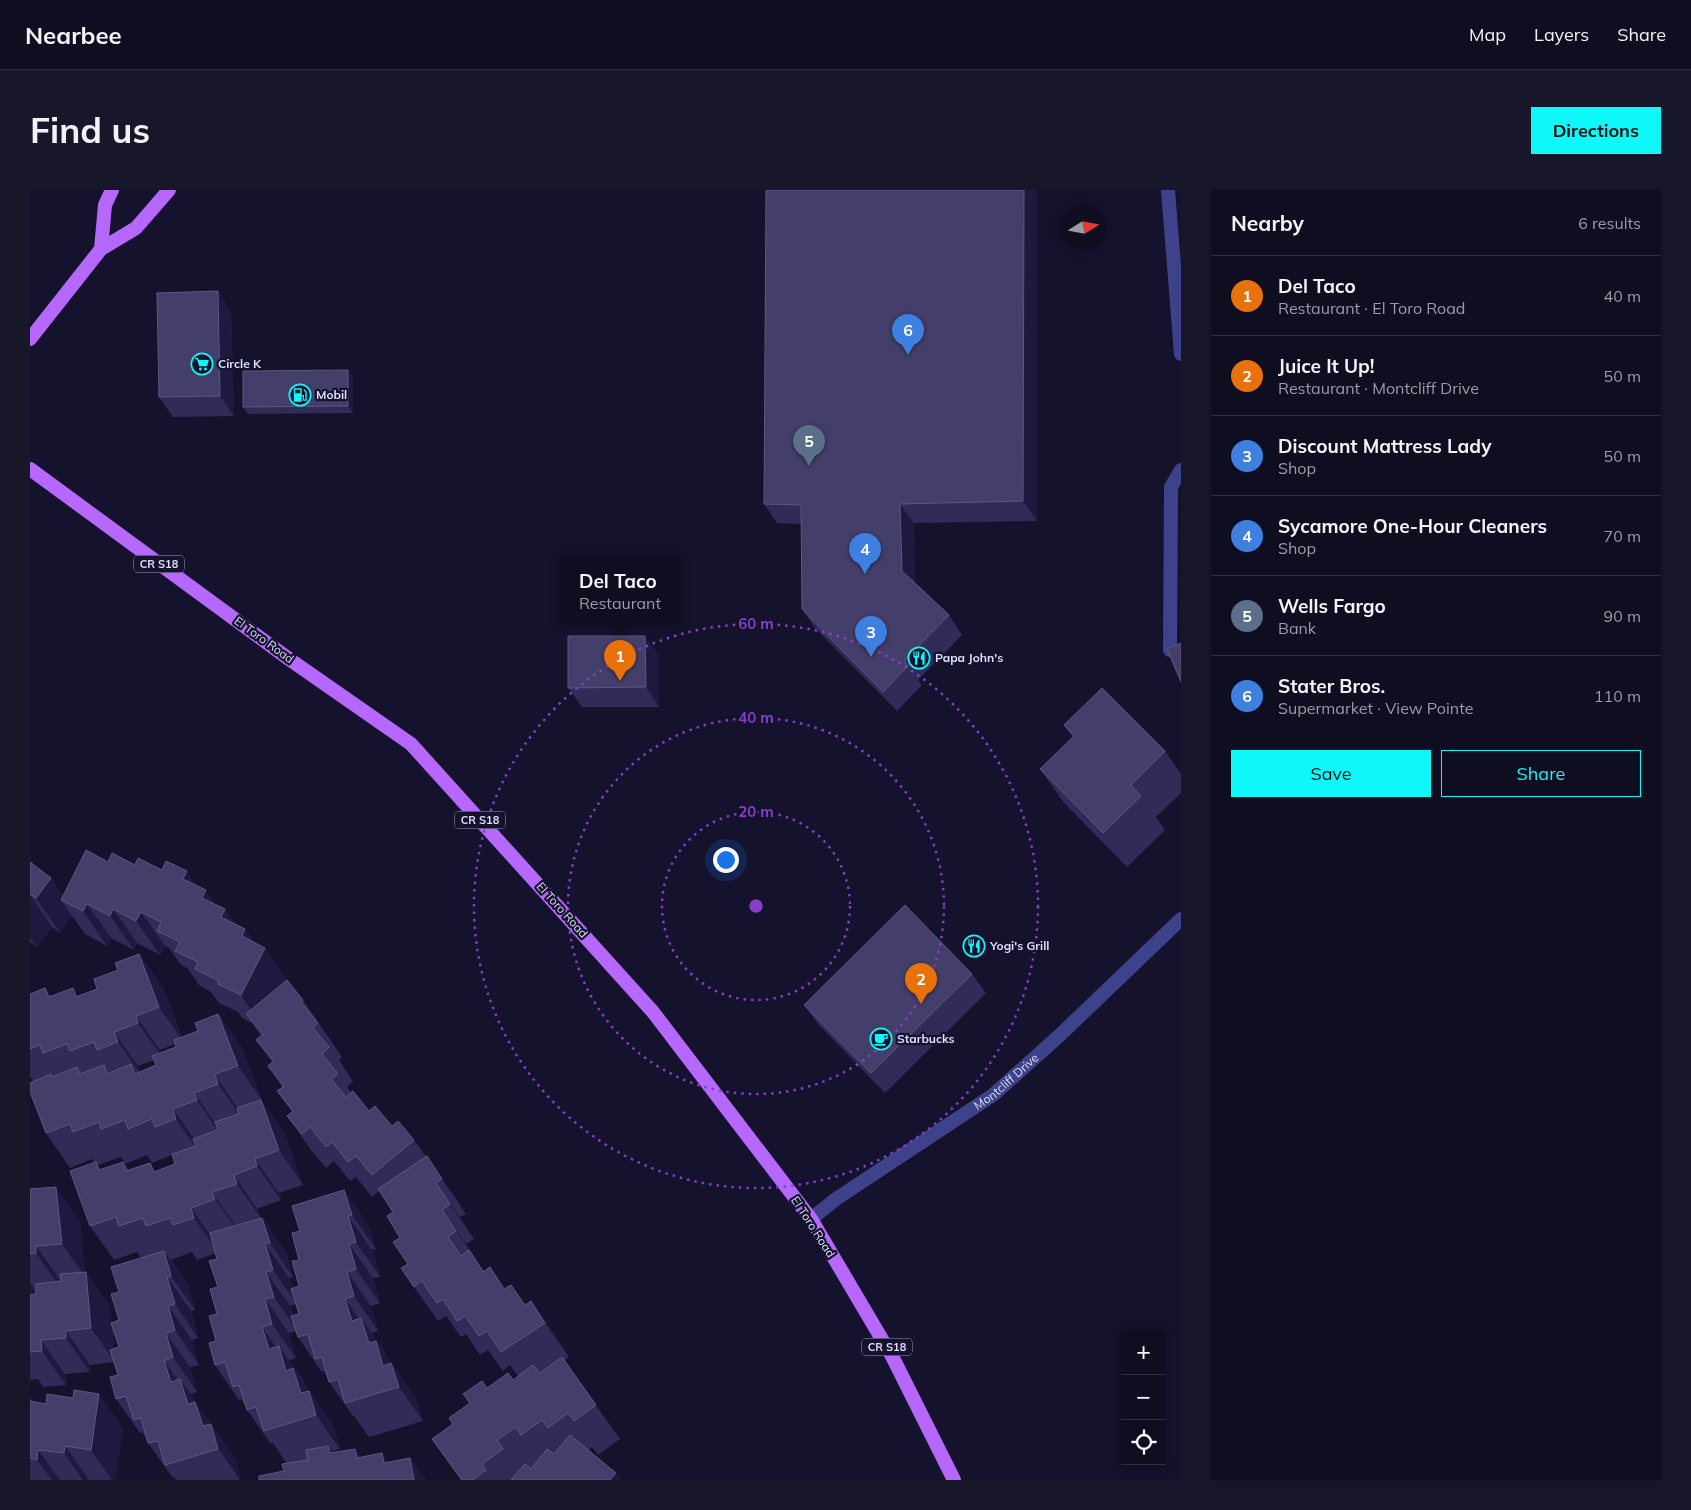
<!DOCTYPE html>
<html lang="en">
<head>
<meta charset="utf-8">
<style>
  :root { --surface:#0f0e21; --page:#18172a; --text:#f1f3f6; --muted:#9b9ca5; --line:#2f2e3f; --accent:#0ef8fa }
  body { margin:0; font-family:Mulish,sans-serif; background:var(--page); color:var(--text) }
  .controls { position:absolute; right:15px; bottom:15px; display:grid; overflow:hidden; border-radius:0px; box-shadow:0 2px 8px #0003 }
  .controls button { width:45px; height:45px; display:grid; place-items:center; padding:0; border:0; border-bottom:1px solid var(--line); background:var(--surface); color:var(--text); font:25px sans-serif }
  .compass { position:absolute; left:1031px; top:15px; width:45px; height:45px; border-radius:50%; background:var(--surface); box-shadow:0 2px 8px #0003; rotate:79deg }
  .you { position:absolute; left:695px; top:669px; width:18px; height:18px; margin:-12px; border:4px solid #fff; border-radius:50%; background:#1a73e8; box-shadow:0 0 0 8px #1a73e833 }
  .badge { display:grid; place-items:center; width:32px; height:32px; border-radius:50%; background:var(--accent); color:#fff; font-size:16px; font-weight:700 }
  .pin { position:absolute; translate:-50% -41px; filter:drop-shadow(0 1px 2px #0008) }
  .pin::after { content:''; position:absolute; top:26px; width:18px; height:15px; background:inherit; clip-path:polygon(0 0,100% 0,50% 100%) }
  .popup { position:absolute; left:530px; top:368px; width:120px; height:65px; box-sizing:border-box; display:grid; place-content:center; border-radius:0px; background:var(--surface); filter:drop-shadow(0 1px 4px #0005); font-size:16px; white-space:nowrap; color:var(--muted) }
  .popup b { font-size:19px; color:var(--text) }
  .popup::after { content:''; position:absolute; left:50%; top:100%; margin-left:-10px; border:10px solid transparent; border-top-color:var(--surface) }
  .list { margin:0; padding:0; list-style:none }
  h2 { display:flex; justify-content:space-between; align-items:center; height:65px; margin:0; padding:0 20px; font-size:21px }
  h2 small { font-size:16px; font-weight:400; color:var(--muted) }
  .list li { display:grid; grid-template-columns:32px 1fr auto; gap:15px; align-items:center; box-sizing:border-box; height:80px; padding:0 20px; border-top:1px solid var(--line) }
  .list b { display:block; font-size:19px; white-space:nowrap }
  .list p { margin:0; font-size:16px; white-space:nowrap; color:var(--muted) }
  .list em { font-size:16px; font-style:normal; color:var(--muted) }
  .actions { display:flex; gap:10px; padding:15px 20px }
  .actions a { flex:1; padding:11px 0; border:1px solid var(--accent); border-radius:0px; text-align:center; font-size:18px; color:var(--accent) }
  .actions .main { background:var(--accent); color:#111 }
  .icon { flex:none; width:28px; height:28px; fill:none; stroke:currentColor; stroke-width:2; stroke-linecap:round; stroke-linejoin:round }
  .map { position:relative; flex:none; width:1151px; height:1290px; overflow:hidden; border-radius:0px }
  header { display:flex; align-items:center; gap:30px; box-sizing:border-box; height:70px; padding:0 25px; background:var(--surface); border-bottom:1px solid var(--line) }
  header strong { font-size:24px }
  nav { display:flex; gap:28px; margin-inline-start:auto; font-size:18px }
  .intro { display:flex; align-items:center; justify-content:space-between; box-sizing:border-box; height:120px; padding:0 30px }
  h1 { margin:0; font-size:35px }
  .button { padding:12px 22px; border-radius:0px; background:var(--accent); color:#111; font-size:18px; font-weight:700 }
  main { display:flex; gap:30px; padding:0 30px }
  aside { flex:1; background:var(--surface); border-radius:0px; box-shadow:0 2px 8px #0003 }
  .map>svg:first-child { display:block }
  .lines { fill:none; stroke-linecap:round; stroke-linejoin:round }
  .minor { stroke:#3e428a; stroke-width:14 }
  .primary { stroke:#b667fc; stroke-width:14 }
  .wall { fill:#312b58; fill-rule:evenodd }
  .shaded-wall { fill:#1e193f }
  .building { fill:#443f6a; stroke:#5c5881 }
  .ring { fill:none; stroke:#853ec5; stroke-width:2.5; stroke-dasharray:2.5 5 }
  .labels { text-anchor:middle; stroke-width:4.5; stroke-linejoin:round; paint-order:stroke }
  .shield { fill:#14122c; stroke:#a1a1bf; stroke-width:1 }
  .shield-label { font-size:11px; font-weight:bold; fill:#dedefe }
  .poi-label { font-size:12px; font-weight:bold; fill:#dedefe; stroke:#14122c; text-anchor:start }
  .street-label { font-size:12px; fill:#dedefe; stroke:#14122c }
  .centre { fill:#853ec5; stroke:#14122c; stroke-width:2.5 }
  .ring-label { font-size:15px; text-anchor:middle; font-weight:bold; fill:#853ec5; stroke:#14122c; stroke-width:4.5; stroke-linejoin:round; paint-order:stroke }
</style>
</head>
<body>
<header>
<strong>Nearbee</strong>
<nav><a>Map</a><a>Layers</a><a>Share</a></nav>
</header>
<div class="intro"><h1>Find us</h1><a class="button">Directions</a></div>
<main>
<div class="map">
<svg width="1151" height="1290" viewBox="0 0 1151 1290">
  <rect width="100%" height="100%" fill="#14122c"/>
  <g class="lines">
    <g class="minor">
      <path d="M1138,0L1151,164"/>
      <path d="M1140,460L1141,297L1151,280"/>
      <path id="s1" d="M781,1029L806,1009L963,905L1030,845L1151,729"/>
    </g>
    <path class="primary" d="M71,59L75,15L82,0
      M0,149L71,59L106,38L139,0
      M0,279L259,469L381,554L623,822L781,1029L863,1168L924,1290"/>
  </g>
  <path class="wall" d="M736,0H1007V331L884,333L885,393L919,425L932,445L888,490L892,495L867,521L785,438L772,419L771,334L747,333L734,314Z
    M201,121L204,226L143,227L129,207Z
    M323,187V223L218,224L213,217Z
    M629,465V517H552L538,498Z
    M1034,535L1135,561L1151,584V603L1126,627L1135,640L1097,677L1034,613L1010,579L1043,547Z
    M0,672L21,688L33,706L78,672L105,675L132,680L167,696L186,715L195,719L205,734L215,739L225,753L259,792L258,793L273,810L312,867L309,870L323,891L317,897L321,902L339,921L384,950L421,1001L436,1024L430,1027L444,1049L436,1054L454,1081L460,1077L475,1099L495,1115L501,1111L525,1145L539,1167L534,1171L590,1249L568,1265L562,1257L559,1260L586,1283L591,1290H431L402,1249L423,1234L440,1213L457,1198L483,1190L488,1186L480,1175L473,1181L458,1160L450,1165L436,1144L431,1147L416,1126L408,1131L384,1097L363,1022L349,1001L342,1007L326,987L320,991L304,971L296,978L281,960L257,926L262,922L247,901L252,897L238,876L242,872L226,850L231,846L222,833L212,828L208,822L189,813L180,801L169,795L157,778L151,775L139,758L135,756L130,765L107,753L104,760L81,748L77,756L55,744L42,726L30,743L22,737L7,758L0,752Z
    M109,764L133,798L152,847L168,841L188,824L212,858L232,910L227,911L231,910L255,944L273,995L249,1003L251,1010L227,1019L231,1028H232L256,1062L263,1087L259,1088L263,1098L269,1096L270,1041L314,1000L338,1035L346,1059L342,1060L350,1087L343,1088L350,1113L341,1116L348,1141L341,1143L355,1162L356,1166L385,1207L393,1231L339,1247L324,1226H323L299,1192L298,1187L293,1181H291L268,1147L266,1141L259,1143L266,1168L259,1170L273,1190L274,1193L303,1235L310,1259L302,1261L303,1263L325,1259L330,1267L352,1263L358,1272L380,1268L396,1290H229L254,1281L257,1274L243,1253L241,1254L217,1220L215,1215L211,1209L209,1210L185,1175L188,1097L187,1069L186,1063L167,1070L162,1062L141,1070L158,1095L165,1120L161,1121L168,1148L162,1150L169,1175L160,1177L167,1202L160,1204L205,1268L211,1290H146L144,1287H142L118,1253L117,1249L112,1242L110,1243L86,1209L88,1185L84,1172L60,1175V1182L35,1184L36,1195L13,1197L8,1189L0,1190V1007L50,1031L55,1082H56L80,1116L81,1133L89,1130V1102L111,1068L107,1062L84,1070L60,1036L64,972L62,969L40,978L16,943L3,891L0,887V804L21,806H48L67,799L88,780ZM145,854L146,857L131,863L130,860ZM124,870L126,875L110,882L108,876ZM117,965L122,973L142,965L145,974L126,981L99,980L93,972L71,980L68,975L91,967L95,974ZM266,1114L269,1124L263,1125L260,1116ZM82,1134L89,1157L84,1159Z
    M942,784L956,803L855,903L788,834L774,815Z
    M0,1207L3,1212L93,1238L85,1290H0Z"/>
  <path class="shaded-wall" d="M994,0H1007V331L993,311Z
    M188,101L201,121L204,226L190,206Z
    M318,180L323,187V223L318,216Z
    M870,314L884,333L885,400L872,381Z
    M615,446L629,465V517L616,497Z
    M157,681L173,705L176,700L192,724L195,719L213,744L215,739L232,763L235,758L259,792L235,840L211,805L153,689Z
    M21,688L39,714L31,710L42,726L30,743L6,708Z
    M0,705L22,737L7,758L0,748Z
    M57,714L81,748L77,756L53,721Z
    M83,719L107,753L104,760L80,726Z
    M111,722L135,756L130,765L106,731Z
    M109,764L133,798L153,851L129,817Z
    M43,798L67,832L46,807Z
    M188,824L212,858L232,910L208,876Z
    M106,826L130,860L132,867L108,833Z
    M84,842L108,876L112,886L88,852Z
    M101,874L125,909L105,884Z
    M185,884L208,919L212,928L188,894Z
    M164,903L188,937L190,944L167,910Z
    M231,910L255,944L273,995L249,960Z
    M143,919L167,953L170,963L146,929Z
    M397,966L421,1001L436,1024L412,989Z
    M225,969L249,1003L251,1010L227,976Z
    M120,973L144,1007L124,982Z
    M204,985L227,1019L231,1028L207,994Z
    M406,993L430,1027L444,1049L420,1014Z
    M26,997L50,1031L56,1088L32,1054Z
    M314,1000L338,1035L346,1059L322,1025Z
    M182,1002L206,1037L209,1043L185,1009Z
    M161,1018L185,1052L188,1062L164,1028Z
    M412,1020L436,1054L450,1075L426,1041Z
    M318,1026L342,1060L350,1087L326,1052Z
    M232,1028L256,1062L263,1087L240,1053Z
    M235,1053L259,1088L267,1114L243,1080Z
    M319,1054L343,1088L350,1113L326,1079Z
    M6,1056L30,1090V1097L6,1063Z
    M134,1061L158,1095L165,1120L141,1086Z
    M56,1082L80,1116L85,1172L61,1138Z
    M236,1082L260,1116L268,1141L244,1107Z
    M317,1082L341,1116L348,1141L324,1106Z
    M137,1087L161,1121L168,1148L145,1114Z
    M0,1093L5,1100L6,1110L0,1102Z
    M235,1109L259,1143L266,1168L242,1134Z
    M315,1109L334,1136L331,1128L385,1207L393,1231L322,1131Z
    M501,1111L525,1145L539,1167L515,1133Z
    M138,1116L162,1150L169,1175L145,1140Z
    M232,1137L251,1164L249,1156L303,1235L310,1259L239,1159Z
    M36,1141L60,1175V1182L36,1148Z
    M136,1143L160,1177L167,1202L143,1167Z
    M11,1150L35,1184L36,1195L12,1161Z
    M134,1171L152,1196L150,1189L205,1268L211,1290H210L173,1236L141,1192Z
    M69,1204L93,1238L85,1290H82L61,1260Z
    M35,1256L59,1290H53L34,1263Z
    M298,1256L322,1290L300,1263Z
    M325,1259L347,1290L327,1268Z
    M8,1260L30,1290H22L7,1270Z
    M352,1263L371,1290L354,1273Z
    M380,1268L396,1290H384Z
    M586,1283L591,1290H580Z"/>
  <path class="building" d="M736,0H994L993,311L870,314L872,381L919,425L874,471L878,476L853,502L772,419L771,315L734,314Z
    M188,101L190,206L129,207L127,103Z
    M318,180V216L213,217V181Z
    M538,446H615L616,497L538,498Z
    M1151,453V492L1137,459Z
    M1072,498L1135,561L1101,595L1111,606L1073,643L1010,579L1044,546L1034,535Z
    M56,660L78,672L82,663L105,675L108,668L132,680L136,671L157,681L153,689L176,700L172,708L195,719L191,727L215,739L212,746L235,758L211,805L188,794L189,791L165,779L168,772L145,761L150,752L127,741L131,732L111,722L106,731L83,719L80,726L57,714L53,721L31,710Z
    M0,672L21,688L6,708L0,704Z
    M875,715L942,784L841,883L774,815Z
    M109,764L129,817L106,826L108,833L84,842L88,852L67,860L64,852L40,861L37,854L13,863L10,855L0,859V804L15,798L19,807L43,798L46,807L67,799L64,789L88,780L85,773Z
    M257,790L273,810L271,812L288,833L283,838L299,857L292,864L308,884L301,889L316,907L323,901L339,921L345,916L362,936L368,931L384,950L342,985L326,966L318,972L302,952L296,957L280,937L272,944L257,926L263,921L247,901L254,896L238,876L244,871L226,850L233,844L216,824Z
    M188,824L208,876L185,884L188,894L164,903L167,910L143,919L146,929L125,937L122,929L98,939L95,930L71,939L69,932L43,942L40,934L16,943L0,902V893L21,884L22,887L47,877L50,884L74,875L77,884L101,874L105,884L126,875L122,866L146,857L144,850L168,841L165,833Z
    M231,910L249,960L225,969L227,976L204,985L207,994L182,1002L185,1009L161,1018L164,1028L143,1035L140,1028L116,1036L113,1028L89,1036L86,1027L60,1036L40,981L66,972L69,980L93,972L96,981L120,973L124,982L145,974L142,964L166,956L163,949L188,940L185,932L209,924L207,918Z
    M397,966L412,989L406,993L420,1014L412,1020L426,1041L418,1047L431,1066L439,1060L453,1082L460,1077L474,1099L481,1095L495,1115L501,1111L515,1133L471,1162L457,1141L449,1146L435,1126L427,1131L413,1109L407,1113L392,1091L384,1097L371,1078L378,1074L363,1052L370,1048L357,1026L363,1022L348,999Z
    M26,997L32,1054L6,1056V1063L0,1064V1007H1L0,999Z
    M314,1000L322,1025L318,1026L326,1052L319,1054L326,1079L317,1082L324,1106L315,1109L322,1131L331,1128L339,1153L346,1151L353,1176L361,1173L369,1197L315,1213L308,1189L299,1192L292,1167L285,1169L278,1144L268,1147L261,1126L269,1124L261,1099L269,1096L262,1071L269,1070L262,1043L270,1041L262,1016Z
    M232,1028L240,1053H235L243,1080L236,1082L244,1107L235,1109L242,1134L232,1137L239,1159L249,1156L256,1181L263,1178L271,1203L279,1201L286,1225L234,1241L226,1217L217,1220L209,1195L203,1197L195,1172L185,1175L179,1153L186,1151L179,1126L187,1124L180,1099L188,1097L179,1071L187,1069L180,1043Z
    M134,1061L141,1086L137,1087L145,1114L138,1116L145,1140L136,1143L143,1167L134,1171L141,1192L150,1189L158,1214L165,1212L173,1236L181,1234L188,1259L135,1275L128,1251L118,1253L111,1228L104,1230L96,1206L86,1209L80,1187L88,1185L80,1160L89,1157L81,1133L89,1130L81,1104L89,1102L81,1077Z
    M56,1082L61,1138L36,1141V1148L11,1150L12,1161L0,1162V1105L6,1104V1094L31,1091L30,1084Z
    M532,1167L566,1215L544,1231L538,1223L518,1238L512,1230L491,1245L486,1237L467,1250L473,1259L452,1274L456,1280L443,1290H432L402,1249L423,1234L419,1228L440,1213L433,1204L452,1191L457,1198L478,1183L483,1190L503,1175L510,1183Z
    M44,1200L69,1204L61,1260L35,1256L34,1263L8,1260L7,1270L0,1268V1211L16,1214L17,1204L43,1208Z
    M540,1245L586,1283L580,1290H481L495,1274L501,1279L517,1259L524,1264Z
    M298,1256L300,1263L325,1259L327,1268L352,1263L354,1273L380,1268L384,1290H229V1286L254,1281L252,1274L278,1270L276,1260Z"/>
  <g class="ring">
    <circle cx="726" cy="716" r="94"/>
    <circle cx="726" cy="716" r="188"/>
    <circle cx="726" cy="716" r="282"/>
  </g>
  <defs>
    <g id="supermarket-ring" transform="scale(1.125)"><circle r="9.5" fill="#14122c" stroke="#0ef8fa" stroke-width="1.5"/><path d="M-6-5.5h2.5l.6 2H6L4.5 2H-2.5L-4.4-4H-6ZM-1.5 3.2a1.3 1.3 0 1 0 .1 0ZM3 3.2a1.3 1.3 0 1 0 .1 0Z" fill="#0ef8fa"/></g>
    <g id="fuel-ring" transform="scale(1.125)"><circle r="9.5" fill="#14122c" stroke="#0ef8fa" stroke-width="1.5"/><path d="M-5.5-6h7V0h2V4h1.3V-2.5L3-4.5l.8-.8L6-3V5H2.5V1h-1V6h-7ZM-4.2-4.7v3.2H.2V-4.7Z" fill="#0ef8fa"/></g>
    <g id="restaurant-ring" transform="scale(1.125)"><circle r="9.5" fill="#14122c" stroke="#0ef8fa" stroke-width="1.5"/><path d="M-5-6h1v4h1v-4h1v4h1v-4h1v5L-1.5 .5V6h-2V.5L-5-1ZM5-6V6H3V1.5H1.5Q1.5-4 5-6Z" fill="#0ef8fa"/></g>
    <g id="cafe-ring" transform="scale(1.125)"><circle r="9.5" fill="#14122c" stroke="#0ef8fa" stroke-width="1.5"/><path d="M-5.5-4.5H6V0H3Q3 3.5 0 3.5H-2.5Q-5.5 3.5-5.5 0ZM3-3.2v2h1.7v-2ZM-6 4.5H4V6H-6Z" fill="#0ef8fa"/></g>
  </defs>
  <g fill-rule="evenodd">
    <use href="#supermarket-ring" x="172" y="174"/>
    <use href="#fuel-ring" x="270" y="205"/>
    <use href="#restaurant-ring" x="889" y="468"/>
    <use href="#restaurant-ring" x="944" y="756"/>
    <use href="#cafe-ring" x="851" y="849"/>
  </g>
  <g class="labels">
    <g class="shield">
      <rect x="104" y="365.5" width="50" height="17" rx="4"/>
      <rect x="425" y="621.5" width="50" height="17" rx="4"/>
      <rect x="832" y="1148.5" width="50" height="17" rx="4"/>
    </g>
    <g class="shield-label">
      <text x="129" y="378">CR S18</text>
      <text x="450" y="634">CR S18</text>
      <text x="857" y="1161">CR S18</text>
    </g>
    <g class="poi-label">
      <text x="188" y="178">Circle K</text>
      <text x="286" y="209">Mobil</text>
      <text x="905" y="472">Papa John's</text>
      <text x="960" y="760">Yogi's Grill</text>
      <text x="867" y="853">Starbucks</text>
    </g>
    <g class="street-label">
      <text transform="translate(234 450) rotate(36)" y="4">El Toro Road</text>
      <text transform="translate(532 720) rotate(48)" y="4">El Toro Road</text>
      <text dy="4" stroke="none"><textPath href="#s1" startOffset="239">Montcliff Drive</textPath></text>
      <text transform="translate(783 1037) rotate(57)" y="4">El Toro Road</text>
    </g>
  </g>
  <circle cx="726" cy="716" r="8" class="centre"/>
  <g class="ring-label">
    <text x="726" y="439">60 m</text>
    <text x="726" y="533">40 m</text>
    <text x="726" y="627">20 m</text>
  </g>
</svg>
<div class="controls">
<button>+</button>
<button>−</button>
<button><svg class="icon" aria-label="locate" viewBox="0 0 24 24"><circle cx="12" cy="12" r="6"/><path d="M12 2v4M12 18v4M2 12h4M18 12h4"/></svg></button>
</div>
<svg class="compass" viewBox="-18 -18 36 36"><path d="M0-13l5 13h-10z" fill="#e53935"/><path d="M0 13l5-13h-10z" fill="#9b9ca5"/></svg>
<div class="you"></div>
<div class="pin badge" style="left:590px;top:491px;background:#e8710a">1</div>
<div class="popup"><b>Del Taco</b>Restaurant</div>
<div class="pin badge" style="left:891px;top:814px;background:#e8710a">2</div>
<div class="pin badge" style="left:841px;top:467px;background:#3f7fe0">3</div>
<div class="pin badge" style="left:835px;top:384px;background:#3f7fe0">4</div>
<div class="pin badge" style="left:779px;top:276px;background:#5c6f8a">5</div>
<div class="pin badge" style="left:878px;top:165px;background:#3f7fe0">6</div>
</div>
<aside>
<h2>Nearby<small>6 results</small></h2>
<ul class="list">
<li><span class="badge" style="background:#e8710a">1</span><div><b>Del Taco</b><p>Restaurant · El Toro Road</p></div><em>40 m</em></li>
<li><span class="badge" style="background:#e8710a">2</span><div><b>Juice It Up!</b><p>Restaurant · Montcliff Drive</p></div><em>50 m</em></li>
<li><span class="badge" style="background:#3f7fe0">3</span><div><b>Discount Mattress Lady</b><p>Shop</p></div><em>50 m</em></li>
<li><span class="badge" style="background:#3f7fe0">4</span><div><b>Sycamore One-Hour Cleaners</b><p>Shop</p></div><em>70 m</em></li>
<li><span class="badge" style="background:#5c6f8a">5</span><div><b>Wells Fargo</b><p>Bank</p></div><em>90 m</em></li>
<li><span class="badge" style="background:#3f7fe0">6</span><div><b>Stater Bros.</b><p>Supermarket · View Pointe</p></div><em>110 m</em></li>
</ul>
<div class="actions"><a class="main">Save</a><a>Share</a></div>
</aside>
</main>
</body>
</html>
